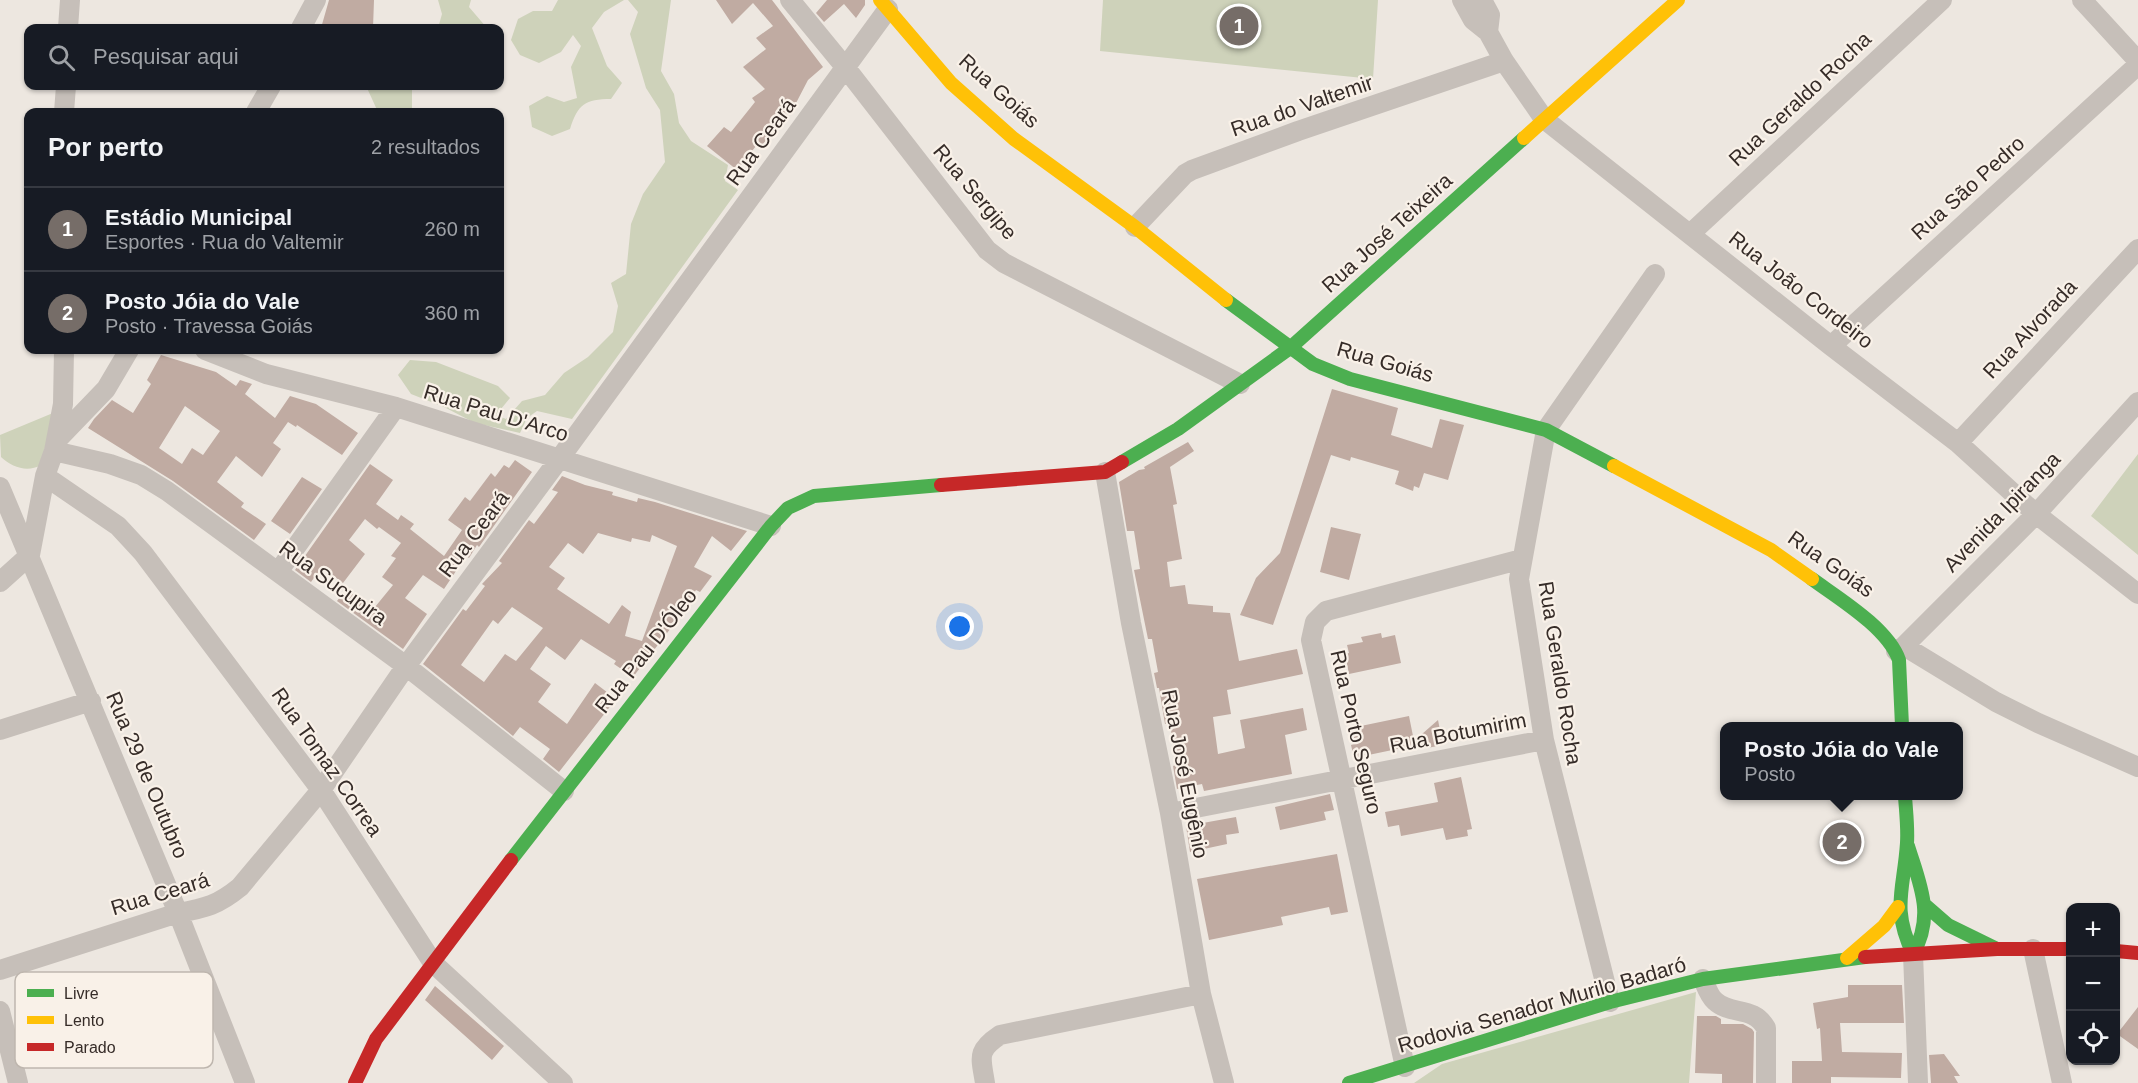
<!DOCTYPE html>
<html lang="pt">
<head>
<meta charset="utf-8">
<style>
  :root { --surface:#171b24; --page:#20242c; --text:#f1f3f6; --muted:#9ea1a6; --line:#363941; --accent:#766d68 }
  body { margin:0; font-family:Arial,sans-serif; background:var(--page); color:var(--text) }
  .controls { position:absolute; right:18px; bottom:18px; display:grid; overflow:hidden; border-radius:12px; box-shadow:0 2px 4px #0004 }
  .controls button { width:54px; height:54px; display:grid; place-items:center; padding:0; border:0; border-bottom:2px solid var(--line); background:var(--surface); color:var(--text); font:30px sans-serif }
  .you { position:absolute; left:960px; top:627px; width:21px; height:21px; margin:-15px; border:4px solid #fff; border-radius:50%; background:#1a73e8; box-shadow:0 0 0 9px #1a73e833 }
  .badge { display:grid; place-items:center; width:39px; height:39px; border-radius:50%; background:var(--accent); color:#fff; font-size:20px; font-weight:700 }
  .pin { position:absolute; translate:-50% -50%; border:3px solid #fff; box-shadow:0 2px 6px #0006 }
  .popup { position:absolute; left:1720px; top:722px; width:243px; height:78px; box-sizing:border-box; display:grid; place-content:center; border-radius:12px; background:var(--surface); filter:drop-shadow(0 2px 4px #0005); font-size:20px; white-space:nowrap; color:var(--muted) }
  .popup b { font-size:22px; color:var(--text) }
  .popup::after { content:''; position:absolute; left:50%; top:100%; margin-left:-12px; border:12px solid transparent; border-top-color:var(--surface) }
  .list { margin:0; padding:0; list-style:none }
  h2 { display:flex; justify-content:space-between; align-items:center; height:78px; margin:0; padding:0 24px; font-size:26px }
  h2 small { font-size:20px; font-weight:400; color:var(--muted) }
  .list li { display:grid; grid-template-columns:39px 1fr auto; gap:18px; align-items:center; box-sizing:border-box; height:84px; padding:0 24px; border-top:2px solid var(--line) }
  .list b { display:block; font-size:22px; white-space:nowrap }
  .list p { margin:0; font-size:20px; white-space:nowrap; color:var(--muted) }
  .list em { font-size:20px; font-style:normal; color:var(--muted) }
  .icon { flex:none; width:33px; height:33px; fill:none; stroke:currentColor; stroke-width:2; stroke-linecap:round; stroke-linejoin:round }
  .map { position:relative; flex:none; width:2138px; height:1083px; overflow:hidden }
  .search { position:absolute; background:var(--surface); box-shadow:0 2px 4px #0004; left:24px; top:24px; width:480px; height:66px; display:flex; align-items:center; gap:15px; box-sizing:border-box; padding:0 21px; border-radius:12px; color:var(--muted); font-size:22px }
  .panel { position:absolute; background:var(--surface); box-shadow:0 2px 4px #0004; left:24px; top:108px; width:480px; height:246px; border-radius:12px }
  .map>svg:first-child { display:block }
  .green { fill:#ced2ba }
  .building { fill:#c0aba2; fill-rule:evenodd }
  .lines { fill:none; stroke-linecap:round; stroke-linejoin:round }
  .street { stroke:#c6bfb9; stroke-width:20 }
  .fast { stroke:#4caf50; stroke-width:14 }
  .slow { stroke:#ffc107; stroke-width:14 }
  .jam { stroke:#c62828; stroke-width:14 }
  .labels { text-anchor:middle; stroke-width:4.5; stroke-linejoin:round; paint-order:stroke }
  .street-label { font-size:21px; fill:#362c28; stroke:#f9f1e8 }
  .key { fill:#f9f1e8; stroke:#beb6ae; stroke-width:1.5 }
  .key-label { font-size:16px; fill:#362c28 }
</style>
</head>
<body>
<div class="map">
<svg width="2138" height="1083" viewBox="0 0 2138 1083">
  <rect width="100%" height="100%" fill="#ede7e0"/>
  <path class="green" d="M438,0H471L469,7L487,28H438L442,14Z
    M558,0H624L604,12L592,28L607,66L622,83L611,99C585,99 578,104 570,129L552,136L532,127L529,106L547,96L564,102L577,98L571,67L581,46L573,35L561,52L539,63L520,55L511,40L518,19L533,11H552Z
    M628,0H671L661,71L674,94L679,123L691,141L728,165L725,181L738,190L572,419L537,411L527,418L520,433L475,423L444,407L411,394L398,375L410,360L436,362L498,386L510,398L496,415L506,419L522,401L545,395L564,373L588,357L613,332L618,306L611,283L626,274L631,224L643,194L665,162L660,110L646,88L630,34L638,12Z
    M1103,0H1378L1373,79L1100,51Z
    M369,86H412V108L416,112H378L367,88Z
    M53,413L41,465C27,473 12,467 1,457L0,435Z
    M2138,454V555L2091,516Z
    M1696,992L1689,1083H1414L1442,1064Z"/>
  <path class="building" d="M329,0H374L373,28H321Z
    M716,0H772L823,67L808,80L795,105L759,149L756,146L737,170L707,146L724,127L731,132L755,102L752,98L765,89L743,67L766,49L756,38L773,26L753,3L732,24Z
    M827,0H865V5L856,18L844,4L824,22L816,13Z
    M161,355L216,372L236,386L240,380L252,384L245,394L275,418L290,396L316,404L358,433L342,455L297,425L296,427L288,422L273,443L281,449L262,477L236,456L217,482L244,503L241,507L266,524L254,540L173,481L88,428L94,419L112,400L133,413L151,384L147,380ZM185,406L220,431L203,455L192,448L182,464L159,448Z
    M1332,389L1398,408L1391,435L1432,448L1440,419L1464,425L1448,480L1424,473L1419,488L1414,486L1413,491L1395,484L1399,471L1351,457L1350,461L1331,455L1273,625L1240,615L1256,578L1280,553Z
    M1188,442L1194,451L1170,467L1177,504L1173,505L1182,559L1167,562L1170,587L1185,585L1188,604L1213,606V612L1230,613L1239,661L1297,649L1303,674L1227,690L1231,714L1213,717L1218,754L1245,748L1240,720L1303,708L1307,730L1285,735L1292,774L1204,791L1202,784L1177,789L1173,766L1176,765L1170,723L1165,724L1159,688H1157L1154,673L1158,672L1152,639H1148L1134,570L1140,569L1134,531H1127L1119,482L1139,470L1145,469L1144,467Z
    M515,460L532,472L479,547L477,545L469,558L466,556L444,589L423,575L405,598L427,614L403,649L337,601L346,589L362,602L364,599L375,607L393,585L382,577L396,558L391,556L401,543L379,527L377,529L365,519L349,540L365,554L343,583L322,567L311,582L295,570L370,464L393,480L376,504L398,520L401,515L414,524L410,529L444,556L462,530L448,520L465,497L470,501L491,473L495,477L504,465L509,468Z
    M562,476L585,485L613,492L612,495L637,502L638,498L655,502L747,531L731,551L712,536L694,567L712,576L700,592L696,590L680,614L681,615L633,677L614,664L616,661L581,639L565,660L546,646L530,669L551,684L538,702L567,724L595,683L616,699L559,772L543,759L550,749L520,727L513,736L423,664L463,609L466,611L485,586L482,584L502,563L499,561L529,520L534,524L558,492L552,490ZM598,533L631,542L632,538L650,542L652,535L677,546L642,641L625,636L631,612L622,605L609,624L557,589L565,578L549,567L568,543L583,554ZM512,607L543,628L516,661L505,654L484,682L461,665L493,620L498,624Z
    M302,477L322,489L290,534L271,521Z
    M1331,527L1361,534L1349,580L1320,572Z
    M1381,633L1382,638L1395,635L1401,663L1349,674L1345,654L1349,653L1347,645L1363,642L1361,637Z
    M1409,716L1414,741L1438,720L1443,745L1427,748L1426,743L1354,758L1351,745L1355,744L1353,734L1357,733L1356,727Z
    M1461,777L1472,829L1467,830L1468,836L1446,840L1443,828L1401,836L1399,825L1388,827L1385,812L1438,802L1434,783Z
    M1330,794L1334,810L1324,812L1326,820L1280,830L1275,807Z
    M1236,817L1239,833L1226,835L1227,844L1190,852L1186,826Z
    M1337,854L1348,912L1331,915L1329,907L1281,917L1283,925L1209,940L1197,879Z
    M1848,985H1902L1904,1023H1840L1842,1052L1902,1053L1901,1078L1831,1077V1083H1792V1061H1822L1820,1028L1817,1029L1813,1003L1848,997Z
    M435,986L504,1046L492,1060L425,1000Z
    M2138,1007V1049L2117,1034Z
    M1697,1016H1716L1721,1019V1024H1743L1752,1029L1754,1032L1753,1083H1722V1074L1695,1073Z
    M1944,1054L1960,1076H1954L1958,1083H1931L1929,1055Z"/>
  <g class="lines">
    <path class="street" d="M790,0L845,67L987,250L1004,263L1240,384
      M1462,0L1473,20L1488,32L1504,61L1544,119L1831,346L1958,443L2036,514L2138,594
      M1482,0L1490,15L1488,32
      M2082,0L2138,61
      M68,28L70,0
      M301,28L316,0
      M64,112L66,86
      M256,112L271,86
      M1135,227L1185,174L1192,170L1298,131L1504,61
      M1690,234L1942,0
      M1831,346L2138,65
      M205,350L266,374L396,407L771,526
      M57,440L106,389L129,350
      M1958,443L2138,249
      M54,451L110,464L141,475L167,491L406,666L564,791
      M1105,472L1131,623L1170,813L1201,994L1224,1083
      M45,476L118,526L143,553L321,790L433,963L563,1083
      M0,487L178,913L245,1083
      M278,572L396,407
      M0,582L30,555L45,476L54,451L63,404L64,350
      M1904,646L1996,702L2038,723L2138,767
      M1896,651L1904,646L2036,514L2138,402
      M0,730L91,701
      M1170,813L1544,740
      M2033,949L2062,1083
      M1913,954L1918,1083
      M0,970L178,913C206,908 218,905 240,887L321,790L406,666L560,458L888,9
      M1703,979C1706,986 1709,996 1715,1001C1731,1016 1753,1005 1766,1028V1083
      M1610,1002L1544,740L1519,579L1546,430L1655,274
      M0,1011L18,1083
      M1405,1067L1311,640L1315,622L1326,611L1522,559
      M985,1083C981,1057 976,1051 1000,1035L1201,994"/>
    <path class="fast" d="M1226,300L1313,364L1350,379L1546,430L1614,466
      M1122,462L1178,429L1290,348L1524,138
      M1812,579C1838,598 1888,628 1899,660L1902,726
      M1905,796C1906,812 1908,827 1907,843C1904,890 1891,907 1913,954C1935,915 1920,885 1908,846
      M511,860L771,526L788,508L814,496L941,485
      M1925,905L1948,925L1995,948
      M1349,1083L1610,1002L1703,979L1865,957"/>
    <path class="slow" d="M880,0L951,83L1014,139L1135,227L1226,300
      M1524,138L1678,0
      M1614,466L1771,550L1812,579
      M1847,958L1884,926L1898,907"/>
    <path class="jam" d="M941,485L1105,472L1122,462
      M2116,951L2138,953
      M1865,957L1997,949H2070
      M355,1083L376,1039L511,860"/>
  </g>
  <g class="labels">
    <g class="street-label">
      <text transform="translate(999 91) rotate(42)" y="7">Rua Goiás</text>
      <text transform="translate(1800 99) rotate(-43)" y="7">Rua Geraldo Rocha</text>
      <text transform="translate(1302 106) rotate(-19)" y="7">Rua do Valtemir</text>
      <text transform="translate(761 142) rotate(-54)" y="7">Rua Ceará</text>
      <text transform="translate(1968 188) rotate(-42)" y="7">Rua São Pedro</text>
      <text transform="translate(975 192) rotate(50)" y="7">Rua Sergipe</text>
      <text transform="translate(1387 233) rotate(-42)" y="7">Rua José Teixeira</text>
      <text transform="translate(1801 290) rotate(38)" y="7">Rua João Cordeiro</text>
      <text transform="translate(2030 329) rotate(-47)" y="7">Rua Alvorada</text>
      <text transform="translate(1385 362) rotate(16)" y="7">Rua Goiás</text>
      <text transform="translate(496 413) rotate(17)" y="7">Rua Pau D'Arco</text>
      <text transform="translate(2002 512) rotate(-46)" y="7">Avenida Ipiranga</text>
      <text transform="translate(474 534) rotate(-53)" y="7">Rua Ceará</text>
      <text transform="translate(1831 564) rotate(35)" y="7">Rua Goiás</text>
      <text transform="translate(333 583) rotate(36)" y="7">Rua Sucupira</text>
      <text transform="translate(646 651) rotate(-52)" y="7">Rua Pau D'Óleo</text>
      <text transform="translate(1560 673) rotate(81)" y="7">Rua Geraldo Rocha</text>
      <text transform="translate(1356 732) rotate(77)" y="7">Rua Porto Seguro</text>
      <text transform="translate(1458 733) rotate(-11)" y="7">Rua Botumirim</text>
      <text transform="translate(327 762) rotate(55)" y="7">Rua Tomaz Correa</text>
      <text transform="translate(1185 774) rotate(79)" y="7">Rua José Eugênio</text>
      <text transform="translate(147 775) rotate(67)" y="7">Rua 29 de Outubro</text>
      <text transform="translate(160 894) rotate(-17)" y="7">Rua Ceará</text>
      <text transform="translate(1542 1005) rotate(-16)" y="7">Rodovia Senador Murilo Badaró</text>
    </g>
  </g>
  <rect x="15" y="972" width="198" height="96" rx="9" class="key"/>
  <rect x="27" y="989" width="27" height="8" fill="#4caf50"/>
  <rect x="27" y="1016" width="27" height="8" fill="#ffc107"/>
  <rect x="27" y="1043" width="27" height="8" fill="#c62828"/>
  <g class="key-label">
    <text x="64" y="999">Livre</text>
    <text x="64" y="1026">Lento</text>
    <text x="64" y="1053">Parado</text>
  </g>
</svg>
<div class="controls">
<button>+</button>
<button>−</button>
<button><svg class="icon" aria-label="locate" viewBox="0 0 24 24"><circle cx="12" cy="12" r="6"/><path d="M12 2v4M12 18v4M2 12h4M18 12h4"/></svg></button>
</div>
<div class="you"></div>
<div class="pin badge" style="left:1239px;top:26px">1</div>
<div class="pin badge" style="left:1842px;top:842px">2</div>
<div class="popup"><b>Posto Jóia do Vale</b>Posto</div>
<div class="search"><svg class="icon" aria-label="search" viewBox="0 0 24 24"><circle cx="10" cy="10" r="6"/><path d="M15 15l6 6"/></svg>Pesquisar aqui</div>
<section class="panel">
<h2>Por perto<small>2 resultados</small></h2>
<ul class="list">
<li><span class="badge">1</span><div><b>Estádio Municipal</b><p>Esportes · Rua do Valtemir</p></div><em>260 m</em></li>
<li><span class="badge">2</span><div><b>Posto Jóia do Vale</b><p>Posto · Travessa Goiás</p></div><em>360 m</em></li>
</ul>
</section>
</div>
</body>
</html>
